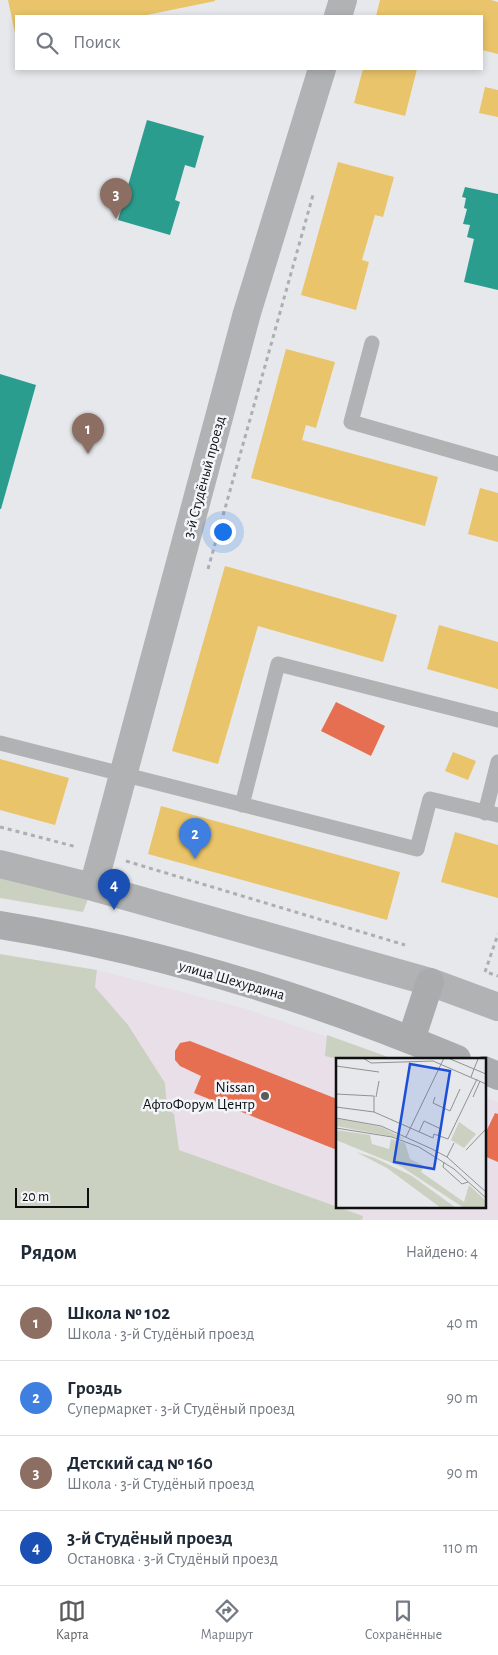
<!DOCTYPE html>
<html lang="ru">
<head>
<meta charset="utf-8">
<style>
  :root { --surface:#fff; --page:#f6f6f7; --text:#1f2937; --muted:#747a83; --line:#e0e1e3; --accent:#5a5b5d }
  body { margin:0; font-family:"Alegreya Sans",sans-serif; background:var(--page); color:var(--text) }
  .scale { position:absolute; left:15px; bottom:12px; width:74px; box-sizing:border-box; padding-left:5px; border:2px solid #0e0f10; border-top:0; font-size:14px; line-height:18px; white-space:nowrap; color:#0e0f10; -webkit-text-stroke:4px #f2f5f9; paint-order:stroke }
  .you { position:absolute; left:222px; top:531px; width:18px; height:18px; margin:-12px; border:4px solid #fff; border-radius:50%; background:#1a73e8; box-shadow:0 0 0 8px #1a73e833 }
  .badge { display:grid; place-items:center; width:32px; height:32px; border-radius:50%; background:var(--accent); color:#fff; font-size:16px; font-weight:700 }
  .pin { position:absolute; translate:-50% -41px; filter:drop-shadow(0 1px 2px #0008) }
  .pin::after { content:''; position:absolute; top:26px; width:18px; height:15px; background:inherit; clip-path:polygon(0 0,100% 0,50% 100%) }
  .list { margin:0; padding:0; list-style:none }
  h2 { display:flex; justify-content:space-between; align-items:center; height:65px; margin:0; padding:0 20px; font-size:21px }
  h2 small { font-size:16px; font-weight:400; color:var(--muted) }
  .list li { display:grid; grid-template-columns:32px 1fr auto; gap:15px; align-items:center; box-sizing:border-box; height:75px; padding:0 20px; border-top:1px solid var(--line) }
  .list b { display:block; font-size:19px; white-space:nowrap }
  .list p { margin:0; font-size:16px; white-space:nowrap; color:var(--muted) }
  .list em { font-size:16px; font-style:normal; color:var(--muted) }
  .icon { flex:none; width:28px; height:28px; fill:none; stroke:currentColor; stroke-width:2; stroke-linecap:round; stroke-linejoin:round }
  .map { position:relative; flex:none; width:498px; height:1220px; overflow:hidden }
  .search { position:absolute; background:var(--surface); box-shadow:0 2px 8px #0003; left:15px; right:15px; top:15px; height:55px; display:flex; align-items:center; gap:12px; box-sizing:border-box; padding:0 18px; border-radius:0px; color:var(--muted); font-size:19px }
  .sheet { height:365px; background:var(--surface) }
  nav { display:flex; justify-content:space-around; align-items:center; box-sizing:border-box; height:70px; border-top:1px solid var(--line); background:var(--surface); font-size:14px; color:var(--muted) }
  nav a { display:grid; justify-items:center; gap:2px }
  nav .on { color:var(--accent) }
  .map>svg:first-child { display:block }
  .commercial { fill:#e9dfe8 }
  .green { fill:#cbd1c0 }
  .homes { fill:#e9c46a }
  .shops { fill:#e76f51 }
  .schools { fill:#2a9d8f }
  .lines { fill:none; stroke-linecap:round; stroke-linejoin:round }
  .path { stroke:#adaeaf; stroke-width:3; stroke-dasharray:4 4; stroke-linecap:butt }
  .service { stroke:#b1b2b3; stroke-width:15 }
  .minor { stroke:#b1b2b3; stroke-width:28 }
  .primary { stroke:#aaabac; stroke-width:28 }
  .poi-dot { fill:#5a5b5d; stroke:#f2f5f9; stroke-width:2 }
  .labels { text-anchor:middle; stroke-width:5; stroke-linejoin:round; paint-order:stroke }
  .street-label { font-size:15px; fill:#0e0f10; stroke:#f2f5f9 }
  .poi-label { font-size:15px; fill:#0e0f10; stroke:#f2f5f9; text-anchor:end }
  .inset-road { fill:none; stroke:#909193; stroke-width:1 }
  .view { fill:#1d4ed8; fill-opacity:0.15; stroke:#1d4ed8; stroke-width:2.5 }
  .inset-edge { fill:none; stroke:#0e0f10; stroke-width:2.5 }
</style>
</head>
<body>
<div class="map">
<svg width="498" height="1220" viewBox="0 0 498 1220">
  <rect width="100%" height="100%" fill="#e6e8eb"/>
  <path class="commercial" d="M97,970L243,1008L393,1059H337V1206H484V1097L498,1102V1220H362L363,1216L178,1150L174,1114L167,1109L165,1083L95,986Z"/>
  <path class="green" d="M0,877L88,899L83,912L0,898Z
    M0,954L97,970L95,987L128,1025L165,1083L167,1109L174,1114L179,1150L363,1216L362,1220H0Z
    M327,1035L391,1058L337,1059L325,1056Z"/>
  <path class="homes" d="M8,0H215V1L142,16H16L15,33Z
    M380,0H491L498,2V54L482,50V16H376Z
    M363,69H417L405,116L354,103Z
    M485,87L498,90V117L479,113Z
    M338,162L394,177L383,217L375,215L362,260L369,262L356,310L301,295Z
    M286,349L335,362L316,428L306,425L302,440L438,477L425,526L251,478Z
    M480,488L498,493V542L468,534Z
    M225,566L397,615L383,662L258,626L218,764L172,751Z
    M439,625L498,642V689L427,669Z
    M453,752L476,761L468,780L445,771Z
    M0,759L69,778L55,825L0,810Z
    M161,806L400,872L387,920L148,854Z
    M455,832L498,845V898L441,882Z"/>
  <path class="shops" d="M336,702L385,726L371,756L321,731Z
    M190,1041L337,1099V1150L194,1093L201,1076L180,1066L175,1060V1051L180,1043Z
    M495,1113L498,1114V1162L484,1156V1136Z"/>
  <path class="schools" d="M147,120L204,136L195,168L185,165L175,200L180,202L170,235L118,220Z
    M465,187L498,194V290L464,282L474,239L467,237L470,225L463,224L467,209L464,208L466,198L462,197Z
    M0,374L36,385L1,509H0Z"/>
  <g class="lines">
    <path class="path" d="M208,569L313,195
      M0,827L77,847
      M126,861L405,945
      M485,972L498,934
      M489,973L498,976"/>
    <path class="service" d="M372,343L351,422L498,464
      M0,743L417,849L430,799L498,815
      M242,805L278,664L498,720
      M485,813L498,762"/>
    <path class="minor" d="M338,16L343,0
      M0,864L93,887L430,982L498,1007
      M93,887L247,313L322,69"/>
    <path class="primary" d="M0,925C156,950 311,998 457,1059
      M411,1040L430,982
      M484,1070L498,1076"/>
  </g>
  <circle class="poi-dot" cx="265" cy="1096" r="5"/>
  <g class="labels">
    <g class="street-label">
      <text transform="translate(204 477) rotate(-75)" y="5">3-й Студёный проезд</text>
      <text transform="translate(232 980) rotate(16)" y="5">улица Шехурдина</text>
    </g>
    <g class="poi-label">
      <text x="255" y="1092">Nissan<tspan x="255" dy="17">АфтоФорум Центр</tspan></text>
    </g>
  </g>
  <g transform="translate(336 1058)">
    <rect width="150" height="150" fill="#e6e8eb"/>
    <path d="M0,60L45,69L69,81L0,68ZM123,64L140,76L128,90L115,82ZM0,72L34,77L36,86L53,91L55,81L69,85L74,101L88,108L85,114L128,144L133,127L150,143V150H128L66,109L0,82ZM20,94L39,100L76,118L120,150H105L51,110Z" fill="#cbd1c0"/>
    <path class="inset-road" d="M27,0L35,5L97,3L150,26M112,0L138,11L135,19M142,1L138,11L150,16M0,8L43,14M0,36L38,38V54M40,39L43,23M99,39L97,45L114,53L124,31M137,39L144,23M0,49L38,54L97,80L98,76L112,81L141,21M0,60L45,68L96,91L111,99L150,134M0,70L56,79L83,89L118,111L150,140M83,74L88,63L105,71L102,78M70,79L108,0M130,92L150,71M111,99L118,85M108,104L107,109L126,126L132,124"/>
    <path class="view" d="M74,6L114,13L98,111L58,104Z"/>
    <rect width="150" height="150" class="inset-edge"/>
  </g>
</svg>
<div class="scale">20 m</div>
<div class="you"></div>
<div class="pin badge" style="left:88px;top:454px;background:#8d6e63">1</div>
<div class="pin badge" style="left:195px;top:859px;background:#3f7fe0">2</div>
<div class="pin badge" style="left:116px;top:219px;background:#8d6e63">3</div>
<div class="pin badge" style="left:114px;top:910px;background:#1a4fb4">4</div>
<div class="search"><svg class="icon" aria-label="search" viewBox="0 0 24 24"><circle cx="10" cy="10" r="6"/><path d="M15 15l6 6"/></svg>Поиск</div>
</div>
<section class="sheet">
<h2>Рядом<small>Найдено: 4</small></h2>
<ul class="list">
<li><span class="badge" style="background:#8d6e63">1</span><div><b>Школа № 102</b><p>Школа · 3-й Студёный проезд</p></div><em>40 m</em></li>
<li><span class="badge" style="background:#3f7fe0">2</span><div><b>Гроздь</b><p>Супермаркет · 3-й Студёный проезд</p></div><em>90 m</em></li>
<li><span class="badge" style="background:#8d6e63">3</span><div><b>Детский сад № 160</b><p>Школа · 3-й Студёный проезд</p></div><em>90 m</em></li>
<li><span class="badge" style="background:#1a4fb4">4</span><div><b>3-й Студёный проезд</b><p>Остановка · 3-й Студёный проезд</p></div><em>110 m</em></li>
</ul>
</section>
<nav>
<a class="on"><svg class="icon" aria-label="map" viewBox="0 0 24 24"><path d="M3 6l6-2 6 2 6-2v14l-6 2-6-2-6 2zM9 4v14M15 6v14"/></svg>Карта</a>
<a><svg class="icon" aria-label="directions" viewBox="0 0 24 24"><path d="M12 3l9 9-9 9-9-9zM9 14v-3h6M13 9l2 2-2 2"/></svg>Маршрут</a>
<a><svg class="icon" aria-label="saved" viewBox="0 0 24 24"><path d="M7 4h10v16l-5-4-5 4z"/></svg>Сохранённые</a>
</nav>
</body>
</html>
